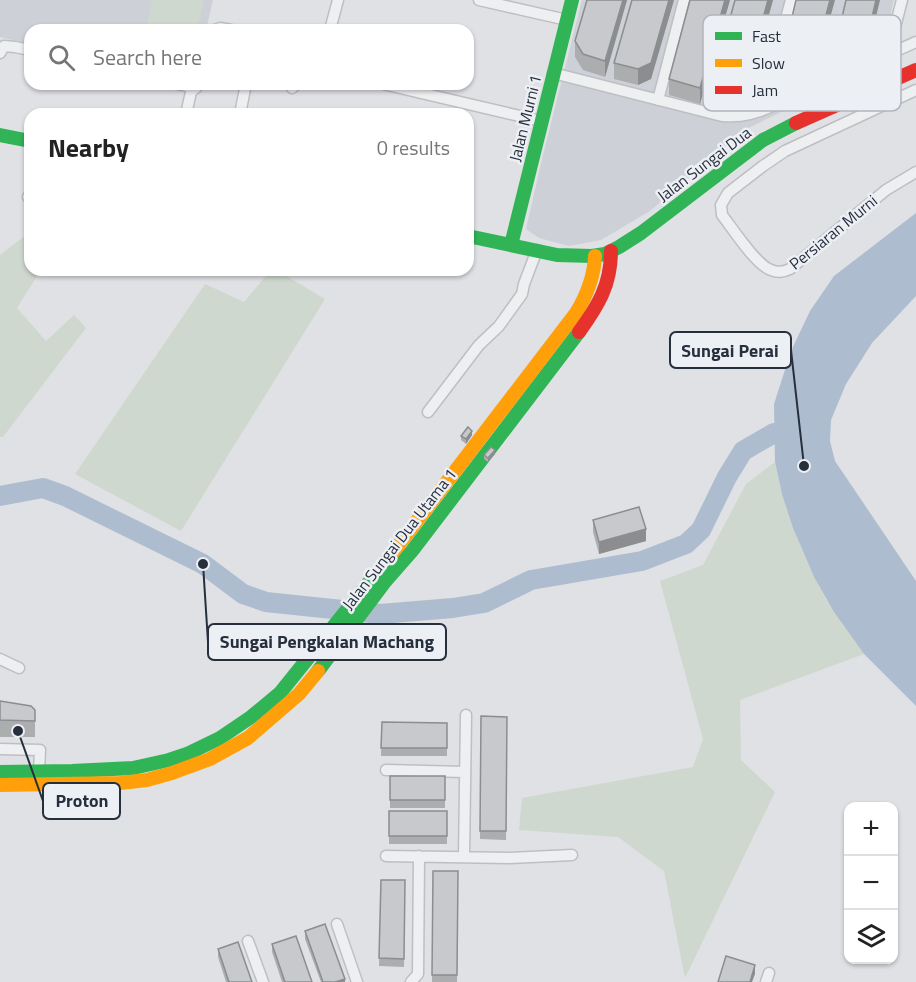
<!DOCTYPE html>
<html lang="en">
<head>
<meta charset="utf-8">
<style>
  :root { --surface:#fff; --page:#f2f2f2; --text:#222; --muted:#767676; --line:#e0e0e0 }
  body { margin:0; font-family:"Titillium Web",sans-serif; background:var(--page); color:var(--text) }
  .controls { position:absolute; right:18px; bottom:18px; display:grid; overflow:hidden; border-radius:12px; box-shadow:0 2px 4px #0004 }
  .controls button { width:54px; height:54px; display:grid; place-items:center; padding:0; border:0; border-bottom:2px solid var(--line); background:var(--surface); color:var(--text); font:30px sans-serif }
  .list { margin:0; padding:0; list-style:none }
  h2 { display:flex; justify-content:space-between; align-items:center; height:78px; margin:0; padding:0 24px; font-size:26px }
  h2 small { font-size:20px; font-weight:400; color:var(--muted) }
  .icon { flex:none; width:33px; height:33px; fill:none; stroke:currentColor; stroke-width:2; stroke-linecap:round; stroke-linejoin:round }
  .map { position:relative; flex:none; width:916px; height:982px; overflow:hidden }
  .search { position:absolute; background:var(--surface); box-shadow:0 2px 4px #0004; left:24px; top:24px; width:450px; height:66px; display:flex; align-items:center; gap:15px; box-sizing:border-box; padding:0 21px; border-radius:18px; color:var(--muted); font-size:22px }
  .panel { position:absolute; background:var(--surface); box-shadow:0 2px 4px #0004; left:24px; top:108px; width:450px; height:168px; border-radius:18px }
  .map>svg:first-child { display:block }
  .built { fill:#cdd0d7 }
  .green { fill:#cfd8cf }
  .water { fill:#adbdcf }
  .lines { fill:none; stroke-linecap:round; stroke-linejoin:round }
  .river { stroke:#adbdcf; stroke-width:20 }
  .street-casing { stroke:#bdbfc2; stroke-width:13 }
  .street { stroke:#eeeff1; stroke-width:10 }
  .fast { stroke:#30b455; stroke-width:14 }
  .slow { stroke:#ff9f0a; stroke-width:14 }
  .jam { stroke:#e5322d; stroke-width:14 }
  .wall { fill:#abadaf }
  .shaded-wall { fill:#8b8d8f }
  .building { fill:#c7c9cc; stroke:#8b8d8f; stroke-width:1.5 }
  .labels { text-anchor:middle; stroke-width:5; stroke-linejoin:round; paint-order:stroke }
  .street-label { font-size:16px; fill:#272e3c; stroke:#eceff4 }
  .key { fill:#eceff4; stroke:#b1b5bd; stroke-width:1.5 }
  .key-label { font-size:16px; fill:#272e3c }
  .leader { fill:none; stroke:#272e3c; stroke-width:2 }
  .callout-dot { fill:#272e3c; stroke:#eceff4; stroke-width:2 }
  .callout { fill:#eceff4; stroke:#272e3c; stroke-width:2 }
  .callout-label { font-size:18px; text-anchor:middle; font-weight:bold; fill:#272e3c }
</style>
</head>
<body>
<div class="map">
<svg width="916" height="982" viewBox="0 0 916 982">
  <rect width="100%" height="100%" fill="#dfe1e4"/>
  <path class="built" d="M0,0H213L206,30H30V44L0,37Z
    M582,0H894L878,66L746,129L650,211L601,240L569,246L539,238L526,229L543,155Z"/>
  <path class="green" d="M152,0H204L197,30H165L147,26Z
    M30,232V270H41L17,308L46,341L74,315L86,328L3,437H0V255Z
    M271,270H276L325,299L181,531L75,474L205,284L244,302Z
    M775,462C783,502 796,539 814,576C827,604 847,629 864,654L740,700L741,760L775,792L685,978L664,871L618,837L519,830L522,798L693,767L703,739L660,581L703,565L746,484Z"/>
  <path class="water" d="M916,213V296L872,343L846,384L831,420L830,441L835,461L916,581V706L864,654L834,612L814,577L793,528L782,494L775,462L774,404L791,351L810,311L834,276Z"/>
  <g class="lines">
    <path class="river" d="M0,496L43,488L65,496L203,564L243,594L266,602L380,614L453,608L484,603L531,580L642,561L686,544L701,530L727,477L743,451L774,433L799,429"/>
    <g class="street-casing">
      <path id="street" d="M479,0L567,20
        M215,30L220,28L231,30
        M330,30L338,0
        M0,53L4,46L15,47L30,50
        M888,54L902,0
        M553,73L722,116C746,118 758,112 780,103L916,42
        M177,84L196,88
        M383,84L541,121
        M292,88L297,84
        M916,90L785,151L763,166L728,193L721,205L722,215C733,229 756,265 771,270C778,273 783,272 790,269L886,190L916,172
        M658,100L684,0
        M761,111L791,0
        M186,114L191,92L200,84
        M240,114L246,84
        M28,197L30,198
        M428,412L479,345L499,326L522,294L524,284L537,250
        M0,659L19,668
        M0,749L40,750L39,772
        M386,770L465,772
        M386,856L510,858L572,855
        M464,857L466,715
        M337,924L357,982
        M248,941L263,982
        M411,982L418,974L419,856
        M766,982L769,973"/>
    </g>
    <use href="#street" class="street"/>
    <path class="fast" d="M0,135L30,141
      M468,236L557,255L592,256L605,254L619,247L641,233L763,140L796,123
      M511,245L572,0
      M318,671L384,583L412,551L579,332
      M0,772L72,771L133,768L169,760L187,754L220,738L251,717L280,693L391,555"/>
    <path class="slow" d="M391,555L576,313C587,295 594,277 595,256
      M0,785L120,783L147,780L172,773L210,759L248,738L299,694L318,671"/>
    <path class="jam" d="M796,123L916,70
      M579,332C598,306 611,285 611,251"/>
  </g>
  <path class="wall" d="M587,0H627L605,77L583,70L575,57V41Z
    M632,0H674L651,79L638,85L614,79V63Z
    M690,0H730L700,104L669,95V79Z
    M735,0H773L744,103L732,109L711,103V87Z
    M472,435L466,444L461,440V436Z
    M495,454L488,462L484,459V455Z
    M593,520L646,541L599,554L593,532Z
    M0,701L35,710V737H0Z
    M481,716L507,717L506,840L480,839Z
    M382,722L447,723V756H381Z
    M390,776H445V808H390Z
    M389,811H447V844H389Z
    M433,871H458L457,982H432Z
    M381,880H405L404,967L379,966Z
    M305,931L345,982H321L305,939Z
    M272,944L312,982H282L272,952Z
    M218,949L252,982H226L218,957Z"/>
  <path class="shaded-wall" d="M623,0H627L605,77V61Z
    M669,0H674L651,79L638,85V69Z
    M725,0H730L700,104V88Z
    M768,0H773L744,103L732,109V92Z
    M830,0H835L814,77L778,93V77Z
    M876,0H880L869,46L854,62L834,68V52Z
    M472,431V435L466,444V439Z
    M495,450V454L488,462V458Z
    M646,529V541L599,554V542Z
    M755,965V974L752,982H750Z
    M345,979V982H335Z"/>
  <path class="building" d="M587,0H623L605,61L583,54L575,41Z
    M632,0H669L651,63L638,69L614,63Z
    M690,0H725L700,88L669,79Z
    M735,0H768L744,87L732,92L711,87Z
    M796,0H830L814,61L778,77Z
    M846,0H876L869,30L854,45L834,52Z
    M468,427L472,431L466,439L461,436Z
    M491,447L495,450L488,458L484,455Z
    M639,507L646,529L599,542L593,520Z
    M0,701L31,706L35,710V721L0,720Z
    M481,716L507,717L506,831H480Z
    M382,722L447,723V748H381Z
    M390,776H445V800H390Z
    M389,811H447V836H389Z
    M433,871H458L457,975H432Z
    M381,880H405L404,959L379,958Z
    M325,924L345,979L335,982H323L305,931Z
    M296,936L312,982H285L272,944Z
    M238,942L252,982H229L218,949Z
    M726,956L755,965L750,982H718Z"/>
  <g class="labels">
    <g class="street-label">
      <text transform="translate(525 118) rotate(-76)" y="6">Jalan Murni 1</text>
      <text transform="translate(704 164) rotate(-37)" y="6">Jalan Sungai Dua</text>
      <text transform="translate(833 232) rotate(-39)" y="6">Persiaran Murni</text>
      <text transform="translate(399 539) rotate(-52)" y="6">Jalan Sungai Dua Utama 1</text>
    </g>
  </g>
  <rect x="703" y="15" width="198" height="96" rx="9" class="key"/>
  <rect x="715" y="32" width="27" height="8" fill="#30b455"/>
  <rect x="715" y="59" width="27" height="8" fill="#ff9f0a"/>
  <rect x="715" y="86" width="27" height="8" fill="#e5322d"/>
  <g class="key-label">
    <text x="752" y="42">Fast</text>
    <text x="752" y="69">Slow</text>
    <text x="752" y="96">Jam</text>
  </g>
  <path class="leader" d="M804 466L791 350M203 564L208 642M18 731L43 801"/>
  <g class="callout-dot">
    <circle cx="804" cy="466" r="6"/>
    <circle cx="203" cy="564" r="6"/>
    <circle cx="18" cy="731" r="6"/>
  </g>
  <g class="callout">
    <rect x="670" y="332" width="121" height="36" rx="6"/>
    <rect x="208" y="624" width="238" height="36" rx="6"/>
    <rect x="43" y="783" width="77" height="36" rx="6"/>
  </g>
  <g class="callout-label">
    <text x="730" y="357">Sungai Perai</text>
    <text x="327" y="648">Sungai Pengkalan Machang</text>
    <text x="82" y="807">Proton</text>
  </g>
</svg>
<div class="controls">
<button>+</button>
<button>−</button>
<button><svg class="icon" aria-label="layers" viewBox="0 0 24 24"><path d="M12 4l9 5-9 5-9-5zM3 14l9 5 9-5"/></svg></button>
</div>
<div class="search"><svg class="icon" aria-label="search" viewBox="0 0 24 24"><circle cx="10" cy="10" r="6"/><path d="M15 15l6 6"/></svg>Search here</div>
<section class="panel">
<h2>Nearby<small>0 results</small></h2>
<ul class="list">
</ul>
</section>
</div>
</body>
</html>
